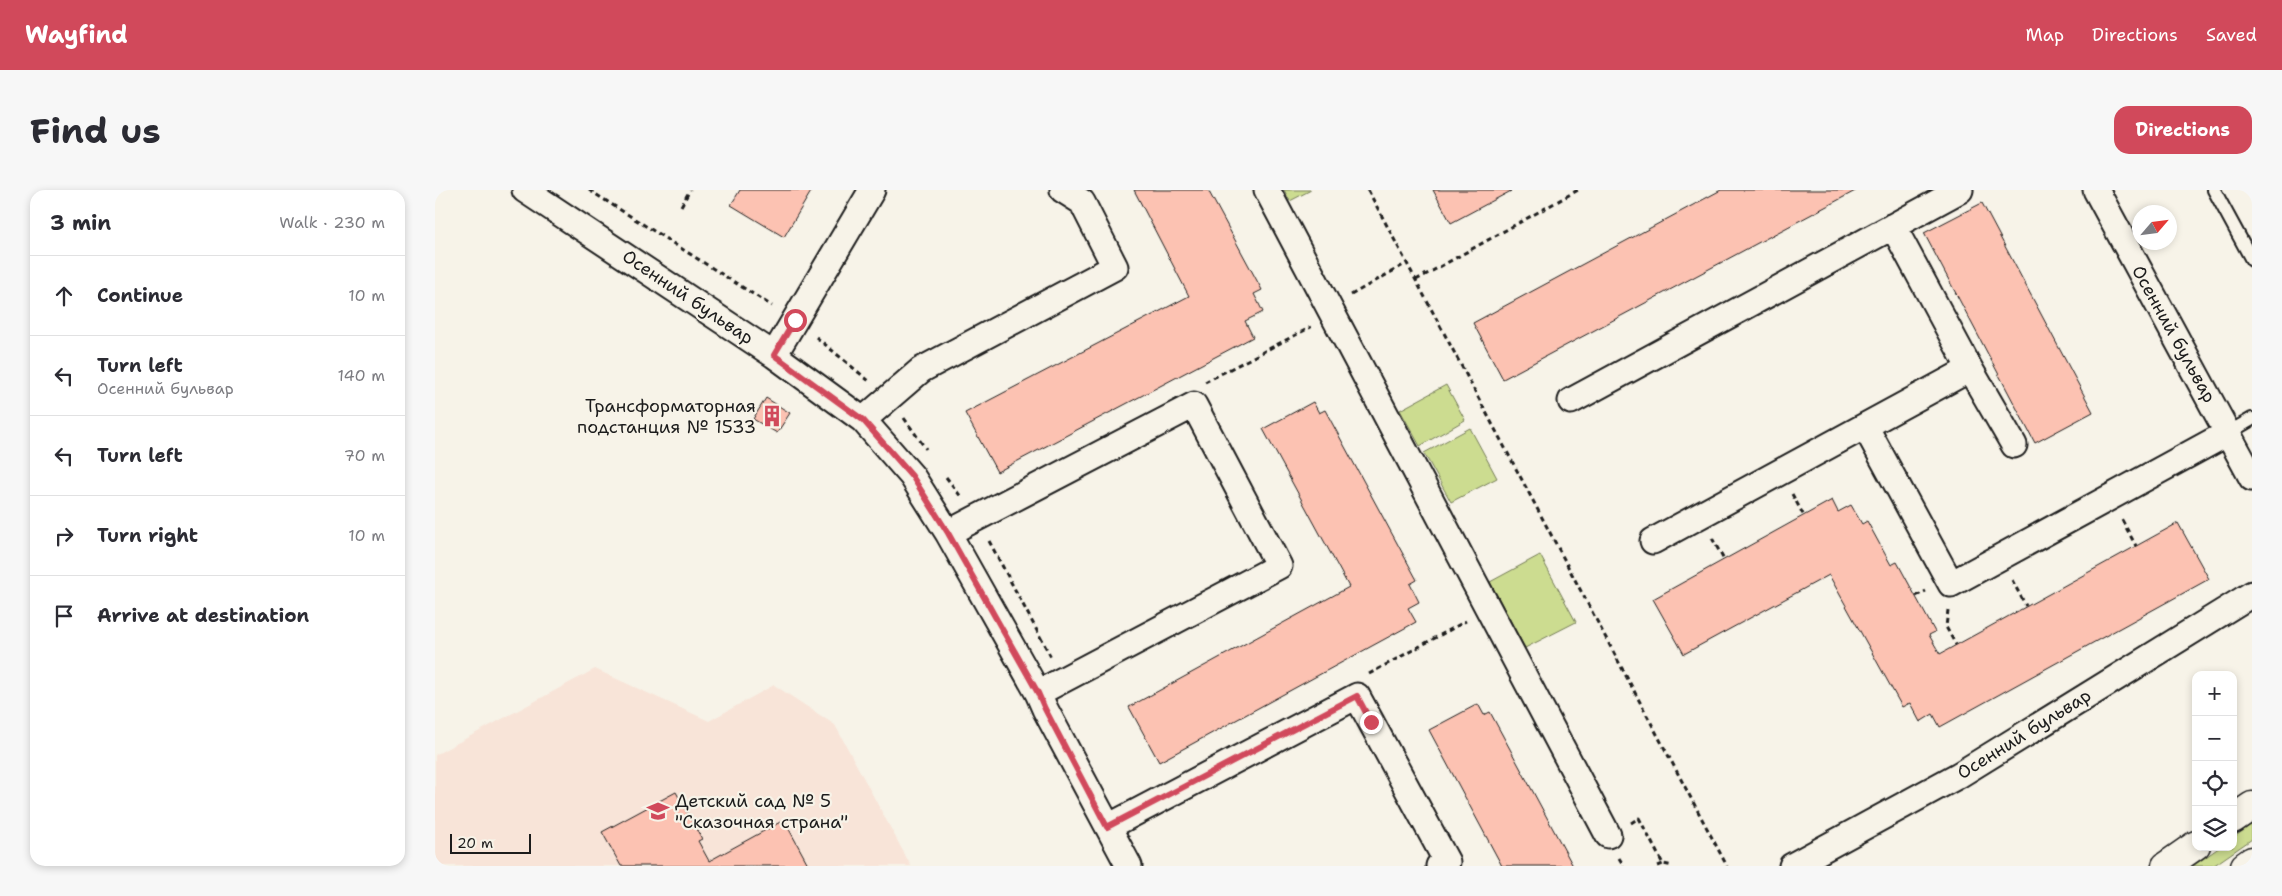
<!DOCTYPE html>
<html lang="en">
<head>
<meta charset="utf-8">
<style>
  :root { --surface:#fff; --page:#f7f7f7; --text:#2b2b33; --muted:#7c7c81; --line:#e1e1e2; --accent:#d1495b }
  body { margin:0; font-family:"Shantell Sans",sans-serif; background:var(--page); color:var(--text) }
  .controls { position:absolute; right:15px; bottom:15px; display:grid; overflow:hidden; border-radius:10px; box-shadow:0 2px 8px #0003 }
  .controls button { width:45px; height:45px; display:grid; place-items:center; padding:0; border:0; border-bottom:1px solid var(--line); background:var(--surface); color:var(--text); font:25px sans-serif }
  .compass { position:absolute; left:1697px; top:15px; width:45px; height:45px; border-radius:50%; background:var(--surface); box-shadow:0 2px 8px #0003; rotate:62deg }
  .scale { position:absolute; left:15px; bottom:12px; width:81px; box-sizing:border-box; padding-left:5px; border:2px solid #1c1c1c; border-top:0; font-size:14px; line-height:18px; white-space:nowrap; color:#1c1c1c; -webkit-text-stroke:4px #f7f3e8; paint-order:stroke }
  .stop { position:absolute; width:15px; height:15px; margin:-11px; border:4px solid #d1495b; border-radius:50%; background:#fff }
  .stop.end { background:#d1495b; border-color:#fff; box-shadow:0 1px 5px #0008 }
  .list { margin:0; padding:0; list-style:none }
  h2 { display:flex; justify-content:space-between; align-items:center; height:65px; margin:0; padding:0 20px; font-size:21px }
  h2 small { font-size:16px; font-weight:400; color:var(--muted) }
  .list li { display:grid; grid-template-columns:32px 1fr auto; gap:15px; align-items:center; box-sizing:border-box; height:80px; padding:0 20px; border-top:1px solid var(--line) }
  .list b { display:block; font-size:19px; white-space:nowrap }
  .list p { margin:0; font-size:16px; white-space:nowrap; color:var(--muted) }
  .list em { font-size:16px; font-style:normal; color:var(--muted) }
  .icon { flex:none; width:28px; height:28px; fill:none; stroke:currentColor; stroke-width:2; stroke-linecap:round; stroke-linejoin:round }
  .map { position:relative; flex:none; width:1817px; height:676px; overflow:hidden; border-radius:15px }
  header { display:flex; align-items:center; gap:30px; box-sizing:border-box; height:70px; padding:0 25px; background:var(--accent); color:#fff }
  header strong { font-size:24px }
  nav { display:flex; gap:28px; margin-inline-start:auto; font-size:18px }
  .intro { display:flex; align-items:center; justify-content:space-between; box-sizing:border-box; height:120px; padding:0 30px }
  h1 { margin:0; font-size:35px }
  .button { padding:12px 22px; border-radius:15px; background:var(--accent); color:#fff; font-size:18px; font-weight:700 }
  main { display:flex; gap:30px; padding:0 30px }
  aside { flex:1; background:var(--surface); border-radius:15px; box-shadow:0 2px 8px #0003 }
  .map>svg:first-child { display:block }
  .built { fill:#f8e4d8 }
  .green { fill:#ccdc90; stroke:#747c56 }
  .building { fill:#fcc2b2; stroke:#1c1c1c }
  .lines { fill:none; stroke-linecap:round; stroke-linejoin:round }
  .lane-casing { stroke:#1c1c1c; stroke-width:16 }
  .street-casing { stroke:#1c1c1c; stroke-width:29 }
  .secondary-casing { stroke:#1c1c1c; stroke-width:31 }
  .path { stroke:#1c1c1c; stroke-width:3; stroke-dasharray:5 4; stroke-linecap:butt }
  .lane { stroke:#f7f3e8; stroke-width:12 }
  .street { stroke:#f7f3e8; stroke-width:25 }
  .secondary { stroke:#f7f3e8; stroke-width:28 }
  .route { stroke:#d1495b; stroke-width:6 }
  .labels { text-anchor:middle; stroke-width:4.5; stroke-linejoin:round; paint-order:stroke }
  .street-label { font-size:18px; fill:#1c1c1c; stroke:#f7f3e8 }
  .poi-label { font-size:18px; fill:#1c1c1c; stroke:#f7f3e8; text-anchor:end }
</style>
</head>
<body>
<header>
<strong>Wayfind</strong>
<nav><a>Map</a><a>Directions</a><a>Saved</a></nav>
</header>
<div class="intro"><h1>Find us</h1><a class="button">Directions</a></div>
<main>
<aside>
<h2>3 min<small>Walk · 230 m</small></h2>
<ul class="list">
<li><svg class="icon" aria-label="ahead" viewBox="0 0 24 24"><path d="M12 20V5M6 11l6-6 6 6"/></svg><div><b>Continue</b></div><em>10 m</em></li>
<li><svg class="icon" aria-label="left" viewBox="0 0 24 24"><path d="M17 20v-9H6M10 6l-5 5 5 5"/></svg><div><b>Turn left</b><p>Осенний бульвар</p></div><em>140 m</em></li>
<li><svg class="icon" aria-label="left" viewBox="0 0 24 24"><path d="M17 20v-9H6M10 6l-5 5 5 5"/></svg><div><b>Turn left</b></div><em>70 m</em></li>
<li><svg class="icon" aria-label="right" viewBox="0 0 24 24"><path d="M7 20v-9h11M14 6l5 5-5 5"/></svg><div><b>Turn right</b></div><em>10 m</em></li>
<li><svg class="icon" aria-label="arrive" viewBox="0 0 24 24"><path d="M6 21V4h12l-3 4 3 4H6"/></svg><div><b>Arrive at destination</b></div></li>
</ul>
</aside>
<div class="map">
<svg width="1817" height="676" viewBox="0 0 1817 676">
  <rect width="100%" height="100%" fill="#f7f3e8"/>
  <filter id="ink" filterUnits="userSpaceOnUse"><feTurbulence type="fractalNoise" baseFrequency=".02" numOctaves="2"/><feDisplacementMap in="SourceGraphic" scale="10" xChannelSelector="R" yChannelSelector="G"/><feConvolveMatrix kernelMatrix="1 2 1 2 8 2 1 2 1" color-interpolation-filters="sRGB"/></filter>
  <g filter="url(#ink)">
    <path class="built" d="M160,479L274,531L339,495L400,535L476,676H0V565Z"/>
    <path class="green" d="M849,0H876L855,11Z
      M1011,195L1030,230L985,256L965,220Z
      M1035,238L1062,288L1016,312L989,263Z
      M1105,365L1141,432L1090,458L1055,392Z
      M1817,634V649L1778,676H1758L1785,657H1798V648Z"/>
    <path class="building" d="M305,0H377L349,47L296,15Z
      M699,0H773L827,100L819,104L828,122L810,131L818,147L562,282L530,223L754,106Z
      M998,0H1075L1076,1L1016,33Z
      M1286,0H1422L1068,189L1038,133Z
      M1547,13L1658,222L1600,253L1489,43Z
      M331,208L355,223L342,243L318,229Z
      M878,212L884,223L890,220L982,390L975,394L984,412L973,418L981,432L724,572L694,517L914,397L828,239Z
      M1397,310L1403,322L1416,315L1427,334L1432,331L1456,375L1462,372L1500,442L1494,445L1505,464L1743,333L1774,389L1505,537L1498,524L1485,532L1475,513L1467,517L1394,385L1249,464L1218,409Z
      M1043,514L1049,525L1055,522L1138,676H1067L994,540Z
      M241,602L267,649L263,651L274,671L349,630L374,676H186L167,642Z"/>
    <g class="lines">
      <g class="lane-casing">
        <path id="lane" d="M1779,0L1817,70
          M1793,243L1817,229"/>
      </g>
      <g class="street-casing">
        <path id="street" d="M90,0L339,165L428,230L477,286L513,343L603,503L610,519L694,676
          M832,0L1173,645
          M1661,0L1817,288
          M339,165L437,0
          M1535,179L1579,255
          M1136,211L1525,0
          M428,230L486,180L680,77L647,12L628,0
          M1430,236L1516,394L1793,243
          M513,343L759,215L844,376L603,503
          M1218,351L1535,179L1458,36
          M673,637L922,506L1012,672L1004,676
          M1357,676L1524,585L1817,404"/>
      </g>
      <g class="secondary-casing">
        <path id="secondary" d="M1798,629L1817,616
          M1731,676L1761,655
          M1810,676L1817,671"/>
      </g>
      <path class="path" d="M154,0L337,116
        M933,0L1292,676
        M246,16L255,0
        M981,90L1143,0
        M916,105L972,73
        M381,147L434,191
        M770,192L876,137
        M469,228L491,259
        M511,287L527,308
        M1357,304L1369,326
        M1687,330L1701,356
        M1277,348L1289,370
        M554,351L616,467
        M1577,390L1591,416
        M1481,406L1491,401
        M1513,420L1511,437L1521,455
        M934,484L1031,431
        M1196,633L1204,628L1228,674L1238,676
        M1184,668L1189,676
        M1223,676L1228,674"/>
      <use href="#lane" class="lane"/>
      <use href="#street" class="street"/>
      <use href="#secondary" class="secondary"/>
    </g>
  </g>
  <g class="lines" filter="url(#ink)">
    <path class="route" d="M360,130L339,165L428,230L477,286L513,343L603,503L610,519L672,637L922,506L936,532"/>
  </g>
  <defs>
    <g id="building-bare" transform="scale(1.725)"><path d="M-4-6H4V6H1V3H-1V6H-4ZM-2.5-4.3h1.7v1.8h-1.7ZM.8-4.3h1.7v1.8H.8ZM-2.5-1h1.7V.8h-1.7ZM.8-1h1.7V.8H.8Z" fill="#d1495b" stroke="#f7f3e8" stroke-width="2.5" paint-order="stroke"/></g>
    <g id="school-bare" transform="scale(1.725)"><path d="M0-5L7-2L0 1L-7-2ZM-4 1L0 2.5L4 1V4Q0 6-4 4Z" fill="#d1495b" stroke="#f7f3e8" stroke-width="2.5" paint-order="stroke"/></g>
  </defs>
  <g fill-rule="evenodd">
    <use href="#building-bare" x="337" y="226"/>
    <use href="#school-bare" x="223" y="621"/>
  </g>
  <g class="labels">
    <g class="street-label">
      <text transform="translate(253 107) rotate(34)" y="6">Осенний бульвар</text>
      <text transform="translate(1739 144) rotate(61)" y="6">Осенний бульвар</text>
      <text transform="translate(1589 544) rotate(-32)" y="6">Осенний бульвар</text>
    </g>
    <g class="poi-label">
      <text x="321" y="222">Трансформаторная<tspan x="321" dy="21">подстанция № 1533</tspan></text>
      <text x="240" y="617" text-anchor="start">Детский сад № 5<tspan x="240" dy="21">"Сказочная страна"</tspan></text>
    </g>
  </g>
</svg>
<div class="controls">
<button>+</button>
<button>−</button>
<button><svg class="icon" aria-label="locate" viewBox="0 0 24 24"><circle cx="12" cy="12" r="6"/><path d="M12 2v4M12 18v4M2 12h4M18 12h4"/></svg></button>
<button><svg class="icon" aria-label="layers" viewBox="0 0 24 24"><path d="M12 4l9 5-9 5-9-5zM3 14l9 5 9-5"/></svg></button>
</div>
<svg class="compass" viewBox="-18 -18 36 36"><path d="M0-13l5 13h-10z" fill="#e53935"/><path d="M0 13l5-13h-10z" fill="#7c7c81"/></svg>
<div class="scale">20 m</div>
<div class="stop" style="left:360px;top:130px"></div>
<div class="stop end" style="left:936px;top:532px"></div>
</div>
</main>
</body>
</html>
